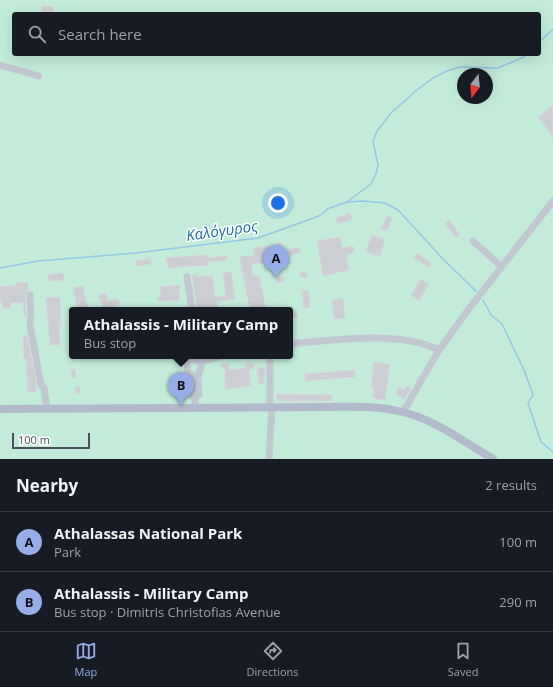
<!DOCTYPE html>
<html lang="en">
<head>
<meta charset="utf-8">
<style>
  :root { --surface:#171b24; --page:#20242c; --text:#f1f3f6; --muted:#9ea1a6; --line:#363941; --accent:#96ade7 }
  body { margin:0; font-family:"Open Sans",sans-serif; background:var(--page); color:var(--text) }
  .compass { position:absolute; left:457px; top:68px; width:36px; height:36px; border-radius:50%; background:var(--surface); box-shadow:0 4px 16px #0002; rotate:196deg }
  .scale { position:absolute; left:12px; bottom:10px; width:78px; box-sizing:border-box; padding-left:4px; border:2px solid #49505c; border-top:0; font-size:11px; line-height:14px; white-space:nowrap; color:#49505c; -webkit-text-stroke:3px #fff; paint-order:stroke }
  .you { position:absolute; left:278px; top:203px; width:14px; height:14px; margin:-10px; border:3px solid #fff; border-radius:50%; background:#1a73e8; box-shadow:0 0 0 6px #1a73e833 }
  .badge { display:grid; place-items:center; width:26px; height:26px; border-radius:50%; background:var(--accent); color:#111; font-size:13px; font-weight:700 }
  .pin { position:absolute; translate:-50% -33px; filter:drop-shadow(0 1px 2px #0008) }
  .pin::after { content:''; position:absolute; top:21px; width:14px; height:12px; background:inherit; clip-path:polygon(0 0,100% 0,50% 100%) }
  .popup { position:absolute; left:69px; top:307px; width:224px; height:52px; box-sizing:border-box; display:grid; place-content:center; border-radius:4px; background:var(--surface); filter:drop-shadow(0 1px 3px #0005); font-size:13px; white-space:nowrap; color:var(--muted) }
  .popup b { font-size:15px; color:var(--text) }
  .popup::after { content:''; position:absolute; left:50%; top:100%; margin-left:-8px; border:8px solid transparent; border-top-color:var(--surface) }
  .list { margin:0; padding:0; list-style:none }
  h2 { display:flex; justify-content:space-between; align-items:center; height:52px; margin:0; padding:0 16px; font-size:17px }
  h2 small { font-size:13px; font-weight:400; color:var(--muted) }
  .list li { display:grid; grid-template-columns:26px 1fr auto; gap:12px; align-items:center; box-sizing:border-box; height:60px; padding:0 16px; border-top:1px solid var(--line) }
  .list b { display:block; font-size:15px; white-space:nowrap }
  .list p { margin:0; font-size:13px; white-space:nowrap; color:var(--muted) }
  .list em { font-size:13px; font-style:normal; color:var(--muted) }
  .icon { flex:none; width:22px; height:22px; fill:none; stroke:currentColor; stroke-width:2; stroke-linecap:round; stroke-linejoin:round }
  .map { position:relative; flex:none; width:553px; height:459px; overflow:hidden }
  .search { position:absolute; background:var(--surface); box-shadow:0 4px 16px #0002; left:12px; right:12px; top:12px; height:44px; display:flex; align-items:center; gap:10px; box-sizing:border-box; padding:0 14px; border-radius:4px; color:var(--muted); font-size:15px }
  .sheet { height:172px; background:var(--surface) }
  nav { display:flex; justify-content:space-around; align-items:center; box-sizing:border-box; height:56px; border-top:1px solid var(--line); background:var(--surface); font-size:11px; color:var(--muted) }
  nav a { display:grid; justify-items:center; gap:2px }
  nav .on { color:var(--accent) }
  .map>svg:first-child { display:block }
  .green { fill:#c2ecd9; fill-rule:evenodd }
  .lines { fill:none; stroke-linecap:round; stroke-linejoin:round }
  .stream { stroke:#92c7e6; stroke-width:1.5 }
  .building { fill:#cdced4; stroke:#d4d5db }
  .minor { stroke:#c2c8d1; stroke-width:7 }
  .major { stroke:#b2bbcc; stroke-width:8 }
  .labels { text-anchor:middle; stroke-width:3; stroke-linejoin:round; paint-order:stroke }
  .water-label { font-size:15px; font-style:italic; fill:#176ea1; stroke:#fff }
</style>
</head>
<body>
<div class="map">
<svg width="553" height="459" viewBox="0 0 553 459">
  <rect width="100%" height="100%" fill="#f2f0f0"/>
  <path class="green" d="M0,0H553V459H0ZM14,14H539V54H14ZM463,74H487V98H463ZM72,310H290V356H72Z"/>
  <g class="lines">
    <path class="stream" d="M539,42L553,29
      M348,202L362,201L385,203L398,210L443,259L476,291
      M0,268L38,261L136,253L258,238L319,216L325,212L327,209L347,202L371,184L376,174L378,165L373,141L377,131L391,113L417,90L433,78L447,71L460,67L498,68L524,57L527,54
      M483,300L491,315L502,324L524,370L533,395L528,403L541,442L553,452"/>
  </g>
  <path class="building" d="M42,6L54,7L53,12L42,11Z
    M553,105V137L538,117Z
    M350,213L352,219L338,224L336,218Z
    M387,216L392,218L387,231L381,229Z
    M449,220L460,235L456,238L445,223Z
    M372,235L385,239L380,256L366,252Z
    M340,237L342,248L353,246L354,253L346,254L349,270L323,276L317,241Z
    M281,243L282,249L264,253L266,262L251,265L253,276L259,275L266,310H250L240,257L254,255L253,248L263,246V248Z
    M300,247L301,252L290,256L288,250Z
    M417,253L431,263L429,267L414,258Z
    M207,255V258L227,256V260L208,262V265L168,268L166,258Z
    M150,259L151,264L136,266V261Z
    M306,271L307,277L301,278L300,272Z
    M231,272L235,299L217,302L218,310H197L192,275H197V277L212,275L215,297L226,296L223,273Z
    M63,273L64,280L49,281L48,275Z
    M284,277V281L277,283L276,278Z
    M421,279L429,284L419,301L411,295Z
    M28,282V290L25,295L26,316H24L23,302L10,303L11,308L3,309L2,302L0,303V287L16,285V283Z
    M180,285L179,301H158V297H161L160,287Z
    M83,286L88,310H78L73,288Z
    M302,290H308L310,307L304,308Z
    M106,293L108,301L118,299L120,305L110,308L111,310H103L99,295Z
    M60,297L61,326L59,327L60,345H50L46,298Z
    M343,299L345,318L334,319L332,300Z
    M296,311L298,317L290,319V312Z
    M27,335L36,383V392H27V372L26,359H24L23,336Z
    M374,362L390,364L385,400L373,398L374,387H371Z
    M228,363L230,370L246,368V363H254V369H249L251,386L225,389V368H222L221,364Z
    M258,367L265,368L264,384H258Z
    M75,369L76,377L72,378L71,370Z
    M355,370V377L305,381V374Z
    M79,386L81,392L76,394L74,388Z
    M407,386L411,389L404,399L396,394L399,387L404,390Z
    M277,394L332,395V401H277Z"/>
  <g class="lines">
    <path class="minor" d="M0,65L39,76
      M473,241L501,266
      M187,277L192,310
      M30,295L31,315L30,325L41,385L44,388L47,409
      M290,344C334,340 399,330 439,350
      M270,356V407
      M195,376L191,378L192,395L195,397V408
      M198,378L202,361
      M195,397L199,395L198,378L188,373L187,366L188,359L202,361L221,356
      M403,412L439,350L468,310L553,201
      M269,459L272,407"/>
    <path class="major" d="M0,409L323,407C349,407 377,405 403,412C435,420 465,442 493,459"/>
  </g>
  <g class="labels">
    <g class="water-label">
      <text transform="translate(222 231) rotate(-8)" y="5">Καλόγυρος</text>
    </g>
  </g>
</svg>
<svg class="compass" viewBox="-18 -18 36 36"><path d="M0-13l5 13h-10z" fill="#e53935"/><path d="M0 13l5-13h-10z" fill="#9ea1a6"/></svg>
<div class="scale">100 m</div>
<div class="you"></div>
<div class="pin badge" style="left:276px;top:278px">A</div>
<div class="pin badge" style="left:181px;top:405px">B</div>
<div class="popup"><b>Athalassis - Military Camp</b>Bus stop</div>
<div class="search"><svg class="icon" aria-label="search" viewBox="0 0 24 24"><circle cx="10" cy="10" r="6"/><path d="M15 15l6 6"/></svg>Search here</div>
</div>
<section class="sheet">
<h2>Nearby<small>2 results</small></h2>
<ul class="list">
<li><span class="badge">A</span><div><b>Athalassas National Park</b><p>Park</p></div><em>100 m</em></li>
<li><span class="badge">B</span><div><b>Athalassis - Military Camp</b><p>Bus stop · Dimitris Christofias Avenue</p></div><em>290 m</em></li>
</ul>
</section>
<nav>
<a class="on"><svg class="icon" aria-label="map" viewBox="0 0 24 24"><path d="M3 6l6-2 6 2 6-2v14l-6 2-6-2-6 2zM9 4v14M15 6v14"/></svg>Map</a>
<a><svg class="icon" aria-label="directions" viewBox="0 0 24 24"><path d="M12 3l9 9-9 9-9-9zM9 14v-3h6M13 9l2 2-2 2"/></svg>Directions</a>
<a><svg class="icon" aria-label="saved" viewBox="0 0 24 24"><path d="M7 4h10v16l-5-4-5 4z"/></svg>Saved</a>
</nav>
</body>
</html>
